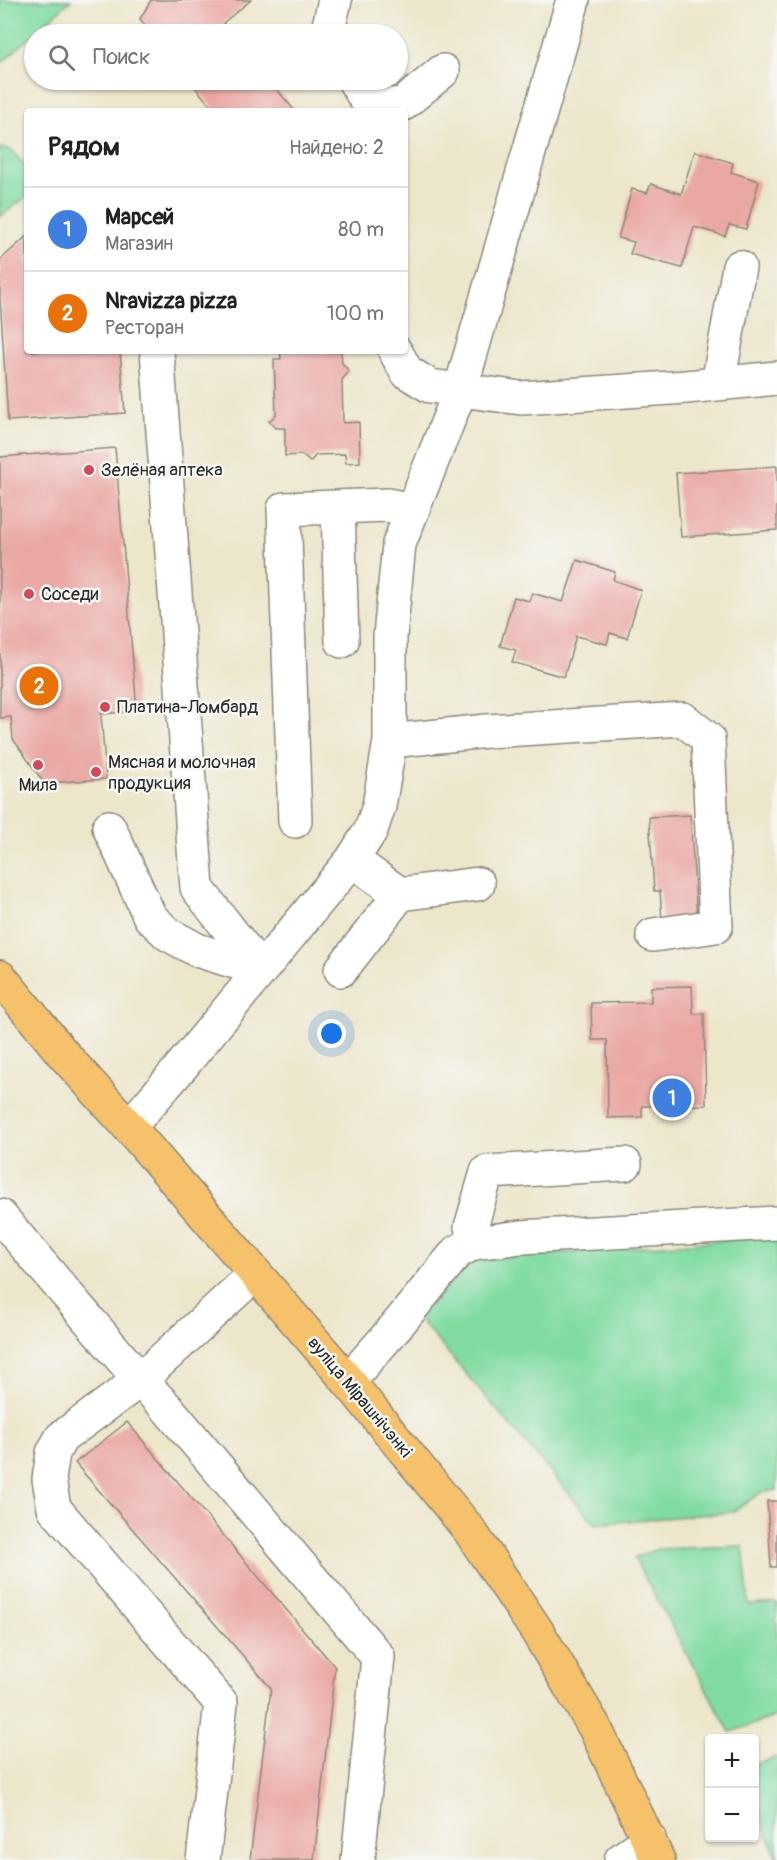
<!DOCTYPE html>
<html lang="ru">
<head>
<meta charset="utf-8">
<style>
  :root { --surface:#fff; --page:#f2f2f2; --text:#222; --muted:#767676; --line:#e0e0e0; --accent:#1a73e8 }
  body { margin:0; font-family:Pangolin,sans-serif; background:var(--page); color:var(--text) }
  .controls { position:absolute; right:18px; bottom:18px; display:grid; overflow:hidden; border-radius:6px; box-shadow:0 2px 4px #0004 }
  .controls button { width:54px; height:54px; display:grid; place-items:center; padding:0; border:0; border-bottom:2px solid var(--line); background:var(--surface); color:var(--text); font:30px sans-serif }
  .you { position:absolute; left:332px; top:1034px; width:21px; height:21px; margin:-15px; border:4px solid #fff; border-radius:50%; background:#1a73e8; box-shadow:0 0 0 9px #1a73e833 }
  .badge { display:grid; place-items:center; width:39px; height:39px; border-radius:50%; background:var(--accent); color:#fff; font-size:20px; font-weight:700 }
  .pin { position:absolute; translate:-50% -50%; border:3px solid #fff; box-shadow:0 2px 6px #0006 }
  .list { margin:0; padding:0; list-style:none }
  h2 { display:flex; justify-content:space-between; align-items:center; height:78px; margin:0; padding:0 24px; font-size:26px }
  h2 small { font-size:20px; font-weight:400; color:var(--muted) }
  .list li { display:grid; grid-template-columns:39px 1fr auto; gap:18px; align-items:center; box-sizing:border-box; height:84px; padding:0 24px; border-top:2px solid var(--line) }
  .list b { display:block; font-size:22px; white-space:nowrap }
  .list p { margin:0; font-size:20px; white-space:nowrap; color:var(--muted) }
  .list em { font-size:20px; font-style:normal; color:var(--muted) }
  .icon { flex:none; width:33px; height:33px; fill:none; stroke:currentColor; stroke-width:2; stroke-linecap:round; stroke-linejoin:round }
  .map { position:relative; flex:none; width:777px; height:1860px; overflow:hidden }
  .search { position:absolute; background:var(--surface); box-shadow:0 2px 4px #0004; left:24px; top:24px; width:384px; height:66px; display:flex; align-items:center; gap:15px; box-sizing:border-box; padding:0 21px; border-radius:33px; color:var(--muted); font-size:22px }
  .panel { position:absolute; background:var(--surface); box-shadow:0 2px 4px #0004; left:24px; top:108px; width:384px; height:246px; border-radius:6px }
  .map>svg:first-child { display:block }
  .green { fill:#81dca3; stroke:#568467; stroke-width:1.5 }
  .building { fill:#eaa8a4 }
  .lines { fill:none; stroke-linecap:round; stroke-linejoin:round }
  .minor-casing { stroke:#8c887b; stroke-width:36 }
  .major-casing { stroke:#8c887b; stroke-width:36 }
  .minor { stroke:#fff; stroke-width:33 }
  .major { stroke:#f5c16b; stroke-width:33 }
  .poi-dot { fill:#d1495b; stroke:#f6f6f2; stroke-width:2 }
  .labels { text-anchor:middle; stroke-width:5; stroke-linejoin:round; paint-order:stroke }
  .poi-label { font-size:18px; fill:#2b2b2b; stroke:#f6f6f2; text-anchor:start }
  .street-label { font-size:18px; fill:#2b2b2b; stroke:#f6f6f2 }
</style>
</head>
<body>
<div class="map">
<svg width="777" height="1860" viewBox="0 0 777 1860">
  <rect width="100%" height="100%" fill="#f6f6f2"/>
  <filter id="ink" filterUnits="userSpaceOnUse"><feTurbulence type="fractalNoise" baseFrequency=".0167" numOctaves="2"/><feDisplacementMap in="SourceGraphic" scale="12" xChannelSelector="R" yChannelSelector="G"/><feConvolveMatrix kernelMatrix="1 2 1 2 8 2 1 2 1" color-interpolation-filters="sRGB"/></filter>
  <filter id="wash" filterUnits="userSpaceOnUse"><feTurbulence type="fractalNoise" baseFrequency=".008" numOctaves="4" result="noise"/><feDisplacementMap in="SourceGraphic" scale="24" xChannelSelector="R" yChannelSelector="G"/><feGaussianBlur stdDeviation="1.35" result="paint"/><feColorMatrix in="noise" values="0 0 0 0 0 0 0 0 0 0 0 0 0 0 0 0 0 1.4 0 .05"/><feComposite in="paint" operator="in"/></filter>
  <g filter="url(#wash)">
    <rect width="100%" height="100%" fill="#ece6cb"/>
    <path class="green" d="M0,0H71L0,64Z
      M0,148L12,150L27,169V196L0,217Z
      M777,1236V1490L762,1492L732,1512L595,1524L418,1318L471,1260Z
      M743,1546L749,1605L777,1603V1716L730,1732L634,1558L657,1549Z
      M777,1757V1858L755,1804L754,1765Z"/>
    <g id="blocks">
      <path class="building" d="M151,0H251L223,23L232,34H152L140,19Z
        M189,80H269L295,111H215Z
        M695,151L733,163L731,172L759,181L746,229L729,225L725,236L694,227L682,268L630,254L634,242L618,238L632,189L647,193L651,184L681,194Z
        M27,236V351H120L125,413L8,421L0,298V260Z
        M280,351H341L342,363L349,371L342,380L343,423L359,422L360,462L346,463L345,454L316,455L310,462L302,455L285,456V428H276L269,421L276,415L274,359H281Z
        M115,448L137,711L101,714L106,779L44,783L13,739L11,717L0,718V457Z
        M777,466V530L681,537L676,473Z
        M577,560L615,572L613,580L641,590L627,638L610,633L607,644L576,636L564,677L512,662L516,650L500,646L514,597L529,601L532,593L563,602Z
        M690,815L697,918L662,921L660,891H654L649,817Z
        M692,986L693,1014H704L706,1105L642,1106V1117L608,1118L607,1040H592L591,1003L651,1002V987Z
        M127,1422L335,1667L314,1860H250L271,1688L75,1463Z
        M767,1501H777V1567H771Z"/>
    </g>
  </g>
  <g filter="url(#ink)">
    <use href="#blocks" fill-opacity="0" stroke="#8c887b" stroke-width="1.5"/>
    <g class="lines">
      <g class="minor-casing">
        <path id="minor" d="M327,34L335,0
          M354,80L370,106L369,111
          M370,106L403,104L443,71
          M157,351L197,888L261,970
          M395,351L407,372L430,386L521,398L686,387L777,378
          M718,384L739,267
          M338,507L342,641
          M390,741L487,731L683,719L708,739L716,926L653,935
          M295,821L284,509L387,505L412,510
          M109,827L150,917L168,934L197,950L261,970
          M352,860L400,894L478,884
          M341,970L400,894
          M129,1127L176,1073L352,860L371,830L379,806L390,741V636L399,544L460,391L573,0
          M0,1216L140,1380L168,1409L378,1657L358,1860
          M474,1243L471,1227L487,1172L625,1164
          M348,1381L394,1329L457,1252L474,1243L521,1237L777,1223
          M203,1860L221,1703L54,1508L49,1479L53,1453L61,1438L140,1380L255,1274
          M621,1860L649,1839"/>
      </g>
      <g class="major-casing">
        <path id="major" d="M0,977L64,1055L129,1127L348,1381L470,1531L537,1631L595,1728L658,1860"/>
      </g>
      <use href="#minor" class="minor"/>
      <use href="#major" class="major"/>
    </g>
  </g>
  <g class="poi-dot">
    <circle cx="89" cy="470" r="6"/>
    <circle cx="29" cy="594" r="6"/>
    <circle cx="105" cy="707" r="6"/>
    <circle cx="38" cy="765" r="6"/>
    <circle cx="96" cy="772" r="6"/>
  </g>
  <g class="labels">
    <g class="poi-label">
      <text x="101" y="476">Зелёная аптека</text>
      <text x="41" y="600">Соседи</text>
      <text x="117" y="713">Платина-Ломбард</text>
      <text x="108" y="768">Мясная и молочная<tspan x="108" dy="21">продукция</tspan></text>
      <text x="38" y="791" text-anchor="middle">Мила</text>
    </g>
    <g class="street-label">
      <text transform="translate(360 1397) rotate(50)" y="6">вуліца Мірашнічэнкі</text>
    </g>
  </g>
</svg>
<div class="controls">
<button>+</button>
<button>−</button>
</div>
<div class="you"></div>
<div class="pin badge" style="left:672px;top:1098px;background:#3f7fe0">1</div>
<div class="pin badge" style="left:39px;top:686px;background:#e8710a">2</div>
<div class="search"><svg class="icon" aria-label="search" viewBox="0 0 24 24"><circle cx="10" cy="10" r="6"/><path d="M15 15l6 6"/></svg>Поиск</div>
<section class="panel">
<h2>Рядом<small>Найдено: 2</small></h2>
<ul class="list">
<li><span class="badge" style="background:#3f7fe0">1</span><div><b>Марсей</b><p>Магазин</p></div><em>80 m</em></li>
<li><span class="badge" style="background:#e8710a">2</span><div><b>Nravizza pizza</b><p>Ресторан</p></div><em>100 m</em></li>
</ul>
</section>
</div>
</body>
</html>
